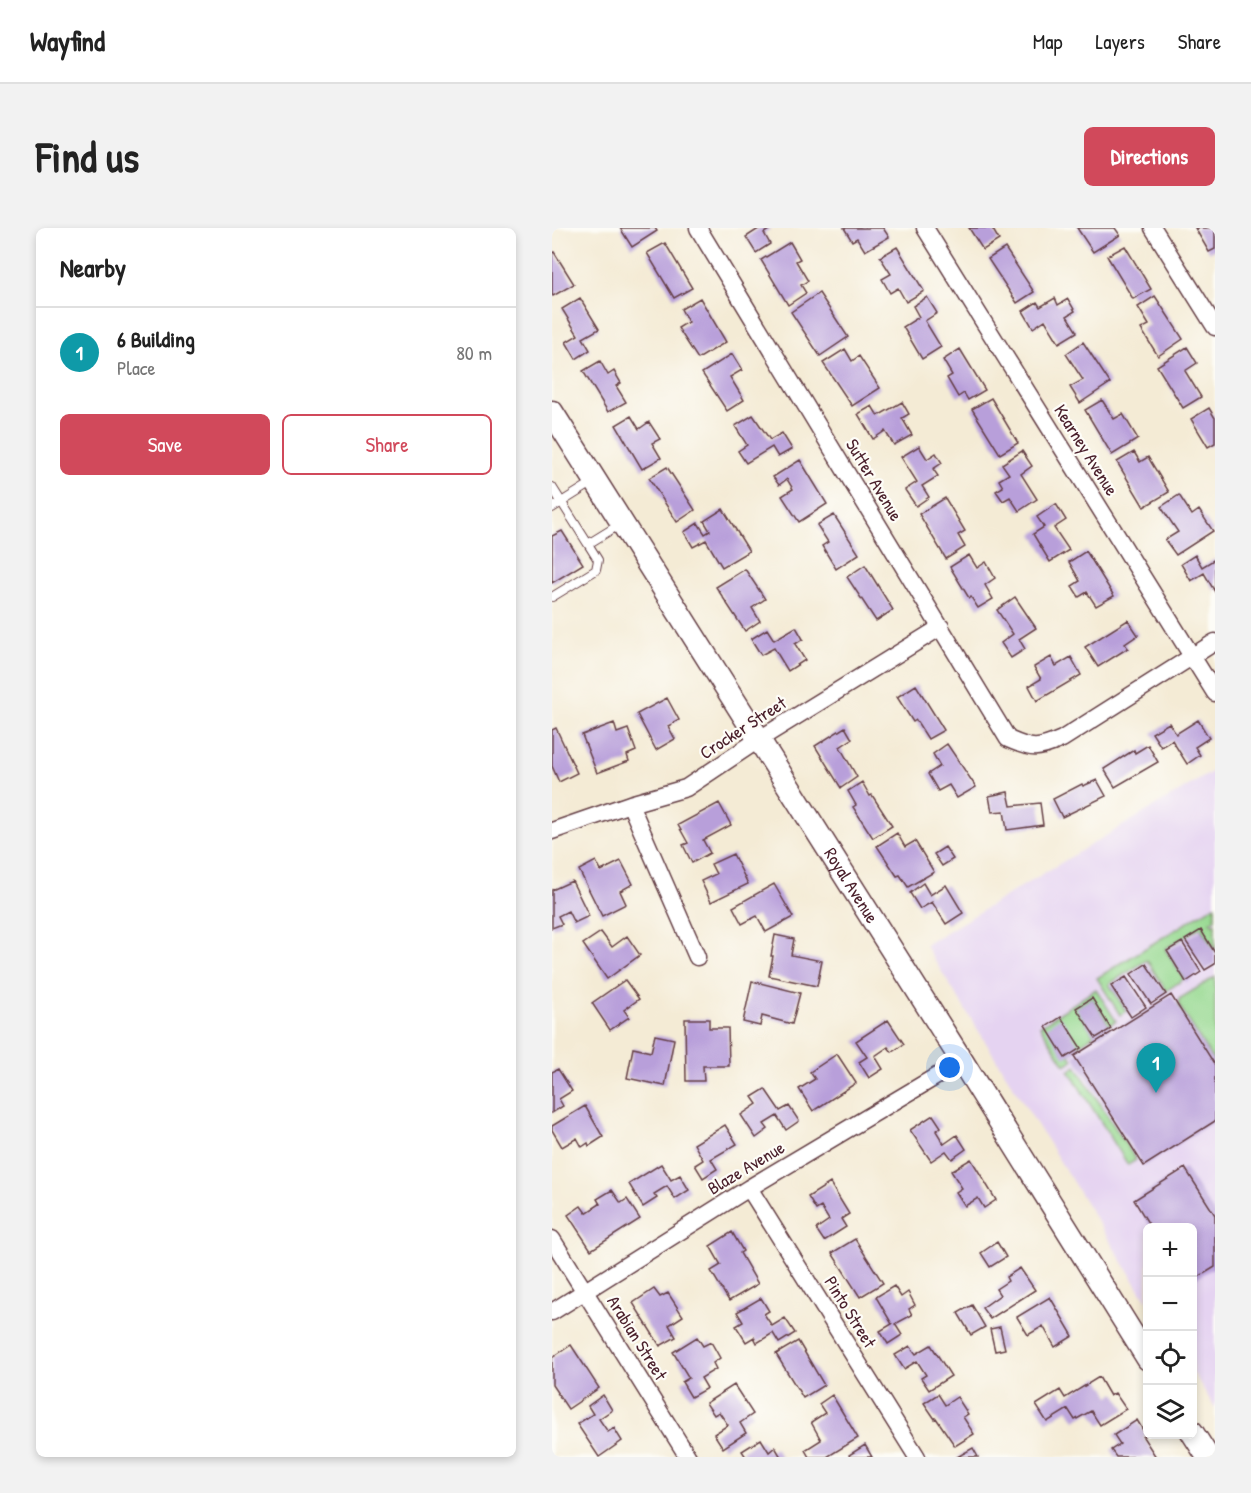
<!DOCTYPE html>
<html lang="en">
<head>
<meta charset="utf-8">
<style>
  :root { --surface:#fff; --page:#f2f2f2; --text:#222; --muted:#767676; --line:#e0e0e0; --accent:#d1495b }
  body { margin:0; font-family:"Patrick Hand",sans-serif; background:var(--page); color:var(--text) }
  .controls { position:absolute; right:18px; bottom:18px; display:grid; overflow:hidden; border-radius:9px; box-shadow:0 3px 9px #0003 }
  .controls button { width:54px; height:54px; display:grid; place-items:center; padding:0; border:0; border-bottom:2px solid var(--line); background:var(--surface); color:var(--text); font:30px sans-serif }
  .you { position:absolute; left:398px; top:840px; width:21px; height:21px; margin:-15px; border:4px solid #fff; border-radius:50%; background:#1a73e8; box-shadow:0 0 0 9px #1a73e833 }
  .badge { display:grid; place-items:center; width:39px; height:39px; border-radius:50%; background:var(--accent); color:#fff; font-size:20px; font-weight:700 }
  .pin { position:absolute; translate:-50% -50px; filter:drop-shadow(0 2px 3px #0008) }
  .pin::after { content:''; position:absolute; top:32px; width:21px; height:18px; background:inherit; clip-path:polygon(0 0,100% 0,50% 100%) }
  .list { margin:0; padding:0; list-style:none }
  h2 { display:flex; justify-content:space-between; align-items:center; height:78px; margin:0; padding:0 24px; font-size:26px }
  h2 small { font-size:20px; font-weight:400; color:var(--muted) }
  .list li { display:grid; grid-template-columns:39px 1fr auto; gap:18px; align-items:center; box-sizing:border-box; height:90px; padding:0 24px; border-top:2px solid var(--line) }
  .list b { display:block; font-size:22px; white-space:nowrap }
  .list p { margin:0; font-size:20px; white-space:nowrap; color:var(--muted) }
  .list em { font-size:20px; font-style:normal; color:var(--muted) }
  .actions { display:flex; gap:12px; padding:18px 24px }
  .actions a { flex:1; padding:14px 0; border:2px solid var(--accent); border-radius:9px; text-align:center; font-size:21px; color:var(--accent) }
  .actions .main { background:var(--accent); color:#fff }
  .icon { flex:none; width:33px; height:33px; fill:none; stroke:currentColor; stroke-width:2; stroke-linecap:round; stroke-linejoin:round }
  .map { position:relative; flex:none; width:663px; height:1229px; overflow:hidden; border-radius:9px }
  header { display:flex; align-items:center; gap:36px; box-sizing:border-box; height:84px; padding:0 30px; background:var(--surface); border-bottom:2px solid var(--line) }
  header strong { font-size:28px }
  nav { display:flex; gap:33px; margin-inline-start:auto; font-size:21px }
  .intro { display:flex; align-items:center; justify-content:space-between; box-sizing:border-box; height:144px; padding:0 36px }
  h1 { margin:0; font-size:42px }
  .button { padding:15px 27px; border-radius:9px; background:var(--accent); color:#fff; font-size:21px; font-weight:700 }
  main { display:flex; gap:36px; padding:0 36px }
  aside { flex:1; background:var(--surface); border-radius:9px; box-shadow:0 3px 9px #0003 }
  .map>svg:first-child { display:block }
  .built { fill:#e5d3f1 }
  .green { fill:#95d88f; stroke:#707c5d; stroke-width:1.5 }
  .building { fill:#b89fda }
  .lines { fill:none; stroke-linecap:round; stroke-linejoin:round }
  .lane-casing { stroke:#643e44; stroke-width:10 }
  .street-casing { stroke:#643e44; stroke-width:19 }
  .secondary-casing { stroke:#643e44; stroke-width:25 }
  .lane { stroke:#fff; stroke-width:8 }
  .street { stroke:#fff; stroke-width:16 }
  .secondary { stroke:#fff; stroke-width:22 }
  .labels { text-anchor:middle; stroke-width:4.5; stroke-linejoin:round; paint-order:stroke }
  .street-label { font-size:18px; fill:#4a1f2b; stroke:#fdfcf7 }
</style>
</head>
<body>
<header>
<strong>Wayfind</strong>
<nav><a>Map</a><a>Layers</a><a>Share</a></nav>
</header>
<div class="intro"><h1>Find us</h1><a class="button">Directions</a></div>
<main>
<aside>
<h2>Nearby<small></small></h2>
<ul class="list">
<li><span class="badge" style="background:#0f9aa8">1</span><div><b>6 Building</b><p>Place</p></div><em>80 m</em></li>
</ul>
<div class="actions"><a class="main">Save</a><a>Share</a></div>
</aside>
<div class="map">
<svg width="663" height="1229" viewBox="0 0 663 1229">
  <rect width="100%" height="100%" fill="#fdfcf7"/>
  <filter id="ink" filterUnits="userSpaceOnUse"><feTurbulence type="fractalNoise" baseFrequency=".0167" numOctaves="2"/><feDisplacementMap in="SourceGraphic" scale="12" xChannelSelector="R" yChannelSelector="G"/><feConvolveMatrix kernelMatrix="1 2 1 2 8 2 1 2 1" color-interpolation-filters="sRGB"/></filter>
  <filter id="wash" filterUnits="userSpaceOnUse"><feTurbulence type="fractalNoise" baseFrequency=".008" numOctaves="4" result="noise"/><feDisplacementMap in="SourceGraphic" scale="24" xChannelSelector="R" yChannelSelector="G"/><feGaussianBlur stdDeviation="1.35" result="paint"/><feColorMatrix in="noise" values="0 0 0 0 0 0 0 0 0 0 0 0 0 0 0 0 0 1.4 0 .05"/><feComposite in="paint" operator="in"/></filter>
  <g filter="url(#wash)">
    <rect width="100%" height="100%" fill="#f4ebd5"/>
    <path class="built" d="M663,542V1180L641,1144L640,1000H596L595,1073L373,717Z"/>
    <path class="green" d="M663,677V691L658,694L660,696L663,694V722L648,699L613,721L632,751L614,763L595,732L557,756L574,783L568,787L545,750Z
      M663,749V835L627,777V771Z
      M544,761L564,793L557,797L540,770L525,780L542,807L527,817L518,827L521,832L513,837L488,798Z
      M524,838L584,932L576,937L517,843Z"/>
    <g id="blocks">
      <path class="building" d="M68,0H103L105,3L80,19Z
        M208,0H220L212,5L218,16L204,25L194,9Z
        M292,0H331L337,9L313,23L305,10L300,13Z
        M417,0H440L447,12L431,22Z
        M525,0H563L568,7L541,24Z
        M643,0H663V21L657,24Z
        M238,14L248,31L244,33L256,53L249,57L254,65L236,77L209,32Z
        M113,15L140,60L122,70L95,25Z
        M573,18L599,61L581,71L555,28Z
        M345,19L372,63L354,74L346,60L338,65L330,51L339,46L328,29Z
        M453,20L482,64L465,75L436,31Z
        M2,24L22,56L1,68L0,66V25Z
        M267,65L296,109L268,128L239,84Z
        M603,68L631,111L606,128L589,101L597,97L586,79Z
        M375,69L385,85L373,93L389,119L370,131L351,99L367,89L361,78Z
        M28,70L47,101L31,110L38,122L24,131L14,114L26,107L10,81Z
        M148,70L174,114L146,131L126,100L136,94L129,81Z
        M503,70L506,77L516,71L523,83L515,88L525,104L507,115L493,92L481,100L471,83L485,74L488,79Z
        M531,114L558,155L528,175L518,159L531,152L514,126Z
        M635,119L645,135L633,143L649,169L631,180L605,138Z
        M293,121L300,133L307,128L328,160L300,178L271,135Z
        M408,121L433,162L416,172L412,165L406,169L395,150L400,147L391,132Z
        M180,126L190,142L178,149L192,172L175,183L150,145Z
        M48,133L56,147L62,143L69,155L64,158L74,174L56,184L31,143Z
        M439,170L466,215L448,226L420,181Z
        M550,172L562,191L571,186L586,211L560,227L533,182Z
        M350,174L357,186L350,190L360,207L342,217L333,203L321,211L306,186L320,178L326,188Z
        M657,180L663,190V215L656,219L639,191Z
        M201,187L218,212L230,205L240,221L226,229L220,219L194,235L186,223L195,217L183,198Z
        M79,188L87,201L97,194L108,211L100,215L109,230L90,241L64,197Z
        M367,218L375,231L384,225L390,235L381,241L386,248L370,258L377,269L364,278L353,262L365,254L349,229Z
        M470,223L480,238L469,246L485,271L467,283L458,269L451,273L444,263L451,259L447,252L457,246L450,236Z
        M582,224L588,234L596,229L617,264L592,279L565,234Z
        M248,232L275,276L247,294L230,268L241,261L235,251L227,257L221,249Z
        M115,239L143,282L125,294L97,250Z
        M627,267L640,287L647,282L661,303L624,327L613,312L626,304L609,279Z
        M393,270L413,303L406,307L413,319L394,331L367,286Z
        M504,276L514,292L502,300L517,322L498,334L481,306L492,299L485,289Z
        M171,281L197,323L170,339L154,312L141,319L132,304L146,295L153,306L158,303L152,293Z
        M282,287L307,326L284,341L270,318L276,314L265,297Z
        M10,303L31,336L0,355V308Z
        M534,323L562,368L544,378L535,364L527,369L520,358L528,353L517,334Z
        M417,327L425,340L434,334L443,350L433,357L441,371L426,380L419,369L417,370L398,339Z
        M643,327L650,339L663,331V364L652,345L639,353L629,336Z
        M313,337L341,382L324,393L295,349Z
        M193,341L213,371L200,380L208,393L193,403L164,359Z
        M463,369L484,400L467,411L473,421L459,430L449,415L461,406L445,382Z
        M576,392L586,407L573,416L576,420L546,439L533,419Z
        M244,399L251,411L243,416L253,432L236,443L222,420L209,427L199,411L215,401L222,412Z
        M499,429L504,438L519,429L529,447L485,473L477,458L489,451L482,439Z
        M364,457L392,502L376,511L364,492L361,494L345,469Z
        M115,470L127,492L116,498L123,511L104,522L85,486Z
        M646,492L657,510L643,519L648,527L635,536L620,512L609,519L600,505L617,495L624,506Z
        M62,495L65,505L76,501L84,523L75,527L77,533L45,545L30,507Z
        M293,499L300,511L288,519L305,549L289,560L263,518Z
        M4,500L25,545L7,554L0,538V502Z
        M395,516L424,559L405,570L397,557L386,563L376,546L388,538L381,526Z
        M596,517L606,534L563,559L552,541L582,522L583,525Z
        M545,552L554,568L510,589L501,571L530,556L531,558Z
        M310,554L318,568L320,567L340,598L321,610L301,579L304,577L296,563Z
        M456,564L459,578L488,575L491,597L455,602L452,583L440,584L437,568Z
        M167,575L179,597L151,612L158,625L140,635L131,617L136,615L126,597Z
        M345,605L353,619L363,613L382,644L356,659L348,647L345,648L325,618Z
        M393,619L401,631L390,638L382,626Z
        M181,626L196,656L159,674L149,653L164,646L159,636Z
        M44,633L49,643L69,633L81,656L68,663L74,676L50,688L27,642Z
        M20,653L37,688L22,695L16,683L6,688L10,696L0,700V662Z
        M371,655L378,667L394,657L411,685L394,696L380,674L368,681L358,665Z
        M222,656L241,689L214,704L205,688L190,696L181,679Z
        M649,702L663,725V736L653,742L633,712Z
        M49,704L60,719L75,708L88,727L55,751L31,716Z
        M223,707L242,711L239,727L270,733L265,758L217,748L221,728H219Z
        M630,714L649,744L634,754L615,723Z
        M594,736L614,766L599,776L579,746Z
        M574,749L594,779L579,789L559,758Z
        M73,752L87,771L72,782L77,789L58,802L40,775Z
        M200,753L248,765L240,796L210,788L208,798L191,794Z
        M619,767L663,837V893L592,938L522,828Z
        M540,770L559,801L544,810L524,780Z
        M509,789L529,820L513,830L494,799Z
        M133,791H157V800H176L177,838H151L152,853H134Z
        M336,792L352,816L340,824L336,819L323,828L331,841L317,850L307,834L315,829L304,813Z
        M103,807L122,811L113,858L75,850L81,820L99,824Z
        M285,826L304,855L261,883L247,861L263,851L258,844Z
        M6,841L20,863L7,871L11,878L0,885V844Z
        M213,861L228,883L237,878L247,893L234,902L225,888L212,896L216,901L204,910L189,887L205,876L200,869Z
        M33,878L51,909L37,918L36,915L30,919L25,910L10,919L0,902V898Z
        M381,887L389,899L384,903L392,916L405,907L414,921L400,931L394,923L379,933L358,902Z
        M173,897L185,916L159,931L165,941L151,950L143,937L151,932L142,916Z
        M419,931L444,972L432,980L426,970L413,978L404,964L410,960L399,943Z
        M109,936L119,952L128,947L137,962L123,971L115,958L102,966L105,970L91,979L77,956Z
        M633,940L663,987V1039L640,1053V1000H599L582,972Z
        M278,955L297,986L289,991L294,999L272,1013L264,1001L277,992L269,979L264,982L256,969Z
        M60,962L69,975L75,971L88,991L39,1022L16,987L29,978L34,985L48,976L45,971Z
        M180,1004L191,1023L188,1025L206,1056L177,1073L159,1043L169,1037L158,1018Z
        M303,1011L331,1055L308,1069L280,1025Z
        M445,1014L454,1029L438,1039L429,1025Z
        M468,1040L483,1062L438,1091L430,1080L448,1067L444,1061L456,1053L454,1049Z
        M342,1058L349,1069L356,1064L363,1077L357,1081L360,1087L343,1096L350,1107L336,1116L328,1103L340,1096L324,1069Z
        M102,1061L108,1069L116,1065L131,1088L117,1097L124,1109L108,1118L81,1075Z
        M498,1069L521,1108L503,1119L491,1098L476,1107L465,1089Z
        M209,1070L217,1083L212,1086L220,1098L233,1090L243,1105L227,1115L221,1105L205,1115L202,1109L194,1114L184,1098L191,1094L185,1084Z
        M420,1077L433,1099L419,1107L406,1085Z
        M448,1099L453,1121L443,1123L438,1101Z
        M145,1109L151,1118L159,1114L168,1130L161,1135L164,1141L149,1150L155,1160L139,1169L130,1154L137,1150L121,1124Z
        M246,1113L272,1157L251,1170L224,1126Z
        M19,1117L47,1160L16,1181L0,1157V1130Z
        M379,1117L399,1148L377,1162L369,1150L374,1147L365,1133L352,1141L343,1127L358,1118L364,1126Z
        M547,1149L558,1168L563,1165L574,1181L548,1197L539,1183L523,1192L516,1181L495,1194L484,1177L508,1162L513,1170Z
        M182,1157L201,1186L188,1195L194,1205L171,1220L162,1206L176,1197L167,1184L162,1187L154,1175Z
        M386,1166L393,1177L405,1169L416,1186L411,1189L422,1206L403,1218L384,1190L383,1191L372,1175Z
        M51,1167L60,1182L47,1191L56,1204L62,1200L70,1213L47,1229L25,1196L41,1186L36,1178Z
        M280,1167L306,1210L275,1229H257L253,1222L269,1212L259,1194L273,1185L267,1176Z
        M585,1192L594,1207L591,1209L604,1229H564L559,1222L568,1216L562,1207Z
        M209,1211L217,1224L223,1219L229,1229H194L190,1223Z
        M313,1217L320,1229H298L297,1227Z
        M421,1220L426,1229H405Z"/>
    </g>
  </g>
  <g filter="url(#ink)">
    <use href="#blocks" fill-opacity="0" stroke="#643e44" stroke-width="1.5"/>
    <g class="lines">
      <g class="lane-casing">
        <path id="lane" d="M0,259L36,316
          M0,280L43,253
          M0,369L44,342L46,332L36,316L70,295"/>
      </g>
      <g class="street-casing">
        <path id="street" d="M146,0L456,511C481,522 485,522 510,511L663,414
          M373,0L663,465
          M601,0L663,99
          M78,576L145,729
          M0,603L78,576L134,560L206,512L389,399
          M197,960L365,1229
          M0,1011L136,1229
          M0,1084L197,960L410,833"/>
      </g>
      <g class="secondary-casing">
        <g id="secondary">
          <path id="s1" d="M0,184L410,833L596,1131"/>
          <path d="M640,1204L656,1229"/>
        </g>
      </g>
      <use href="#lane" class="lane"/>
      <use href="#street" class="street"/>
      <use href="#secondary" class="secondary"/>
    </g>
  </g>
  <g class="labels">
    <g class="street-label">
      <text transform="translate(534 222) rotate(58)" y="6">Kearney Avenue</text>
      <text transform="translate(322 252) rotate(59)" y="6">Sutter Avenue</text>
      <text transform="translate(191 500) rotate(-33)" y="6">Crocker Street</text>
      <text dy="6" stroke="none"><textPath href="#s1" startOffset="560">Royal Avenue</textPath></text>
      <text transform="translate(194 940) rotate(-31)" y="6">Blaze Avenue</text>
      <text transform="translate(298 1084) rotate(58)" y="6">Pinto Street</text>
      <text transform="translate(85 1110) rotate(58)" y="6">Arabian Street</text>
    </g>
  </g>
</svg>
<div class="controls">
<button>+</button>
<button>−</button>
<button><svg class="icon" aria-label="locate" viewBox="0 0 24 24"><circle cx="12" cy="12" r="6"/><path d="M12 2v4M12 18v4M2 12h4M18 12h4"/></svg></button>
<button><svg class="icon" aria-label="layers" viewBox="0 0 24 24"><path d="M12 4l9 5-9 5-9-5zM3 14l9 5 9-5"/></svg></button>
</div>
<div class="you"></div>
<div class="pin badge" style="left:604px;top:865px;background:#0f9aa8">1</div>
</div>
</main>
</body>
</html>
